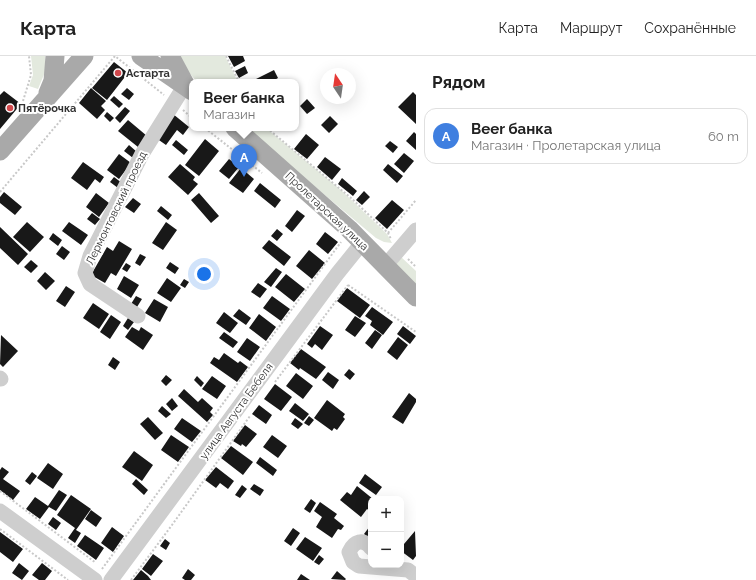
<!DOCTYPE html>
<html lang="ru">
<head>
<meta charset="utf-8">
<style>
  :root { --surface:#fff; --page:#f6f6f6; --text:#222; --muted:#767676; --line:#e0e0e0; --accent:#d2494d }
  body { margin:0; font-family:Raleway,sans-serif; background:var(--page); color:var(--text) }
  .controls { position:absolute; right:12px; bottom:12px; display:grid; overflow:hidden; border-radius:8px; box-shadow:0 4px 16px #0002 }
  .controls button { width:36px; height:36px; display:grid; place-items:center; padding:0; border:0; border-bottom:1px solid var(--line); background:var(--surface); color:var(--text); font:20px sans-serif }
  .compass { position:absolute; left:320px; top:12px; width:36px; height:36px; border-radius:50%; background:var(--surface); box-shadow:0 4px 16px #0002; rotate:347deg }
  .you { position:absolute; left:204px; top:218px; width:14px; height:14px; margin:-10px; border:3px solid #fff; border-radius:50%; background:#1a73e8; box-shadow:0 0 0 6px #1a73e833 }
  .badge { display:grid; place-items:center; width:26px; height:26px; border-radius:50%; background:var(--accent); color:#fff; font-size:13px; font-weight:700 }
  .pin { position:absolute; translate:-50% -33px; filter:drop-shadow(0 1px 2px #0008) }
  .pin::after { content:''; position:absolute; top:21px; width:14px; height:12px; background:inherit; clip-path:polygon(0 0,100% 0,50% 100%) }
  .popup { position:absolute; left:189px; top:23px; width:110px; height:52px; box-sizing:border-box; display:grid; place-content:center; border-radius:8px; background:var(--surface); filter:drop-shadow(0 1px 3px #0005); font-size:13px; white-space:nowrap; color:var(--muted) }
  .popup b { font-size:15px; color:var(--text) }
  .popup::after { content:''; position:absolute; left:50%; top:100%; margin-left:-8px; border:8px solid transparent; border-top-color:var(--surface) }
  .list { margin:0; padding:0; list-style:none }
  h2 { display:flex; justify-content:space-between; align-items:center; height:52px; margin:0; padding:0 16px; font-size:17px }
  h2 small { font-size:13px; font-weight:400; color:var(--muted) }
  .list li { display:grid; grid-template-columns:26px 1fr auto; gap:12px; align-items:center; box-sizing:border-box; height:56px; margin:0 8px 8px; padding:0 8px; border:1px solid var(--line); border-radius:12px }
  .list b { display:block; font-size:15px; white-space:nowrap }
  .list p { margin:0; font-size:13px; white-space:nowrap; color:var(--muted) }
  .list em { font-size:13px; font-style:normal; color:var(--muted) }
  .map { position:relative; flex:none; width:416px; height:524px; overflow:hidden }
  header { display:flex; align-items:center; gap:24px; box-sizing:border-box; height:56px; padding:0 20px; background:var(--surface); border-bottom:1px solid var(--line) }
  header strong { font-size:19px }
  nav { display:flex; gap:22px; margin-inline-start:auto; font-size:14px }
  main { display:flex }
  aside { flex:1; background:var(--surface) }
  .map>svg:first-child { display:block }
  .green { fill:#e3e9de }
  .building { fill:#181818 }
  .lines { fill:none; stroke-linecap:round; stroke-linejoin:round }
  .path { stroke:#c8c8c8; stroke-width:2; stroke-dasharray:2 2; stroke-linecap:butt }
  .minor { stroke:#cecece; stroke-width:15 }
  .major { stroke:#a9a9a9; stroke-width:19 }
  .poi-dot { fill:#d2494d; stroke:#fff; stroke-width:1.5 }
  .labels { text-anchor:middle; stroke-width:4; stroke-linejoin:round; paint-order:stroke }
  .poi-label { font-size:11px; font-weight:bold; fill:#313131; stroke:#fff; text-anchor:start }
  .street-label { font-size:11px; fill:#313131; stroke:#fff }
</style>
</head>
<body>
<header>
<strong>Карта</strong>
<nav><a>Карта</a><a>Маршрут</a><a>Сохранённые</a></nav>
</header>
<main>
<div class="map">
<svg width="416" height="524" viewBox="0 0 416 524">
  <rect width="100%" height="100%" fill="#fff"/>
  <path class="green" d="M31,0H45V16L38,33L29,30L33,19Z
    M175,0H225L238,26H197Z
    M245,72H266L341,134L387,178L392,187L384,186L376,182Z
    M400,200L416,215V234L396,210Z"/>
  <path class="building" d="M228,0H243L245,5L234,11Z
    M114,6L128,17L107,44L92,32Z
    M245,10L248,17L239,22L235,15Z
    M274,14L278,22L271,26H250Z
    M91,32L106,45L101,50L105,54L97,63L79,47Z
    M127,32L134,38L129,44L121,38Z
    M4,35L21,48L0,73V39Z
    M413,36L416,39V68L398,51Z
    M114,40L123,48L119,52L110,44Z
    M307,43L315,52L307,58L300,50Z
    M125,51L130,55L120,67L115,62Z
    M107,56L114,62L110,66L104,60Z
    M173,58L189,71L183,79L177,74L166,89L156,82Z
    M330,60L338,68L329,77L321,69Z
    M128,64L147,80L138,91L118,75Z
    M414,76L416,78V94L406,85Z
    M306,78L319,89L307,103L294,93Z
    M205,83L219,95L199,120L185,109Z
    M176,84L188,94L184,99L172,89Z
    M390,85L398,91L393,97L385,90Z
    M129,89L137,96L133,102L124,95Z
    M404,97L414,105L404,117L394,108Z
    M119,98L131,107L119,123L107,114Z
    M325,101L341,113L332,124L317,111Z
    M229,103L239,111L229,123L219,115Z
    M83,106L104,121L100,127L95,123L87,134L71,122Z
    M180,108L195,121L193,124L198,128L188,139L168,121Z
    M388,108L403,120L397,127L383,114Z
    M241,112L254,123L243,137L229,127Z
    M114,121L122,127L118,132L110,126Z
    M342,122L357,135L353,140L338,128Z
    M260,127L281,144L275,152L254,135Z
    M364,135L370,141L362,149L356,144Z
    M4,136L22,151L15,159L0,147V141Z
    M96,137L109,147L99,161L86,151Z
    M199,137L219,160L211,167L191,144Z
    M133,142L141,148L134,157L125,151Z
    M392,144L404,154L387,173L375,162Z
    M161,150L172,159L168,164L157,155Z
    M297,154L305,160L292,176L285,170Z
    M92,157L100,163L95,169L87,163Z
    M27,166L44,181L30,196L13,181Z
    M69,166L88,179L81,189L62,175Z
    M166,166L177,174L163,194L152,187Z
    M0,171L28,198L18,209L0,192Z
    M277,173L283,178L277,185L271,180Z
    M325,176L338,186L328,198L316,188Z
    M53,177L62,184L58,190L49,183Z
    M269,184L291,201L284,210L262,192Z
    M119,185L132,193L116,220L111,217L105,227L91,219L107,191L113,195Z
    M62,190L70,196L64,204L56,198Z
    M309,194L325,207L312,223L296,210Z
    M140,198L146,201L140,210L135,207Z
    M31,204L38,210L31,217L24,211Z
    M170,206L179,212L175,218L166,212Z
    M126,207L131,210L127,216L122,213Z
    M276,212L282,216L271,231L264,226Z
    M45,216L55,225L46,234L37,225Z
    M286,218L305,233L294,246L275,231Z
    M124,220L139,229L131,242L117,233Z
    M167,222L181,232L171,246L157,237Z
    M184,223L189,226L185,232L180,229Z
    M258,227L267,233L260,242L251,236Z
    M66,230L75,236L65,251L56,245Z
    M347,232L370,249L360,262L337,245Z
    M136,240L142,243L137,251L131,248Z
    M272,240L290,253L281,265L263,252Z
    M154,243L168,251L160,266L145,257Z
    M93,247L109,258L99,273L83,262Z
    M372,251L393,266L383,279L370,269L372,265L365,260Z
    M239,253L251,262L246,269L233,260Z
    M224,256L238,267L230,277L216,267Z
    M259,258L276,271L266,285L249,272Z
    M111,259L121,266L110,283L100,276Z
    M355,260L366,267L355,281L345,274Z
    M128,262L134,266L128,274L123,270Z
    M320,270L333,279L322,294L315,288L312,292L307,288Z
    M403,270L416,280L410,288L397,278Z
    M132,271L139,275L141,271L153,279L143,294L125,281Z
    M375,274L382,279L372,293L365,287Z
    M224,276L238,286L233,292L219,282Z
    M1,279L18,295L3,311L0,308Z
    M398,281L408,289L397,304L387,296Z
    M247,282L260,291L250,305L237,296Z
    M301,293L326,311L316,323L300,312L299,314L290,307Z
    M224,297L238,307L240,305L248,311L237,326L210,307L214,301L219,304Z
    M113,301L120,306L115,314L108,309Z
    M349,313L355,318L350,324L344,319Z
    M328,316L339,324L333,333L322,324Z
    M296,317L313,330L303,343L286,330Z
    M166,319L172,324L166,330L161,325Z
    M197,320L204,327L201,331L194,324Z
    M212,320L226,330L217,343L202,333Z
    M275,328L292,341L281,355L264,343Z
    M184,333L198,346L202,342L213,352L210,356L213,359L207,366L178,340Z
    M409,337L416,343V346L403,368L392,361Z
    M172,342L178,350L172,355L166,348Z
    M327,344L345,358L343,361L345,363L337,374L334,372L332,375L314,362Z
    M295,347L309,358L303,365L289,355Z
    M259,349L272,359L266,368L252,358Z
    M162,350L171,358L166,362L158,355Z
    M309,360L314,364L309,370L304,367Z
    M148,361L163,377L155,384L140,368Z
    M182,362L201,375L192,386L174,373Z
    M295,362L303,368L298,373L291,368Z
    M245,369L257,378L246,391L242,388L241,390L233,385Z
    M171,379L189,391L178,406L161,394Z
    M272,379L287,390L278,402L263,391Z
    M231,390L253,406L243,419L221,402Z
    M134,395L153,409L142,425L122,411Z
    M260,401L277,414L273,420L256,407Z
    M48,407L63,418L53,433L37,422Z
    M2,411L9,416L3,423L20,435L13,444L0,434V414Z
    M216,411L234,425L228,433L220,427L216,432L205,424Z
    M32,416L37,420L30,429L25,425Z
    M365,418L382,431L376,439L359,427Z
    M136,423L148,434L144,439L132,428Z
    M254,428L264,434L260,440L250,433Z
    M242,429L247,433L240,442L235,439Z
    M357,430L373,443H371V453L370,455L367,453L361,461L340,444L347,436L351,439Z
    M59,434L67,439L56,455L49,451L40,463L26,453L35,441L48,450Z
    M71,439L91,453L76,474L81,477L75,487L68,482L75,472L57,459Z
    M311,443L316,447L310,457L304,453Z
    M320,446L337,458L334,462L344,470L341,474L338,473L332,482L316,471L322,461L314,455Z
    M91,454L102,462L96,471L85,463Z
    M53,461L61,467L56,474L48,468Z
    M370,470L371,471V484L364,478Z
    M112,471L124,480L113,496L101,487Z
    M293,472L300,477L291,490L284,485Z
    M415,475L416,500L413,504L401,495V485L404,488Z
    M0,476L23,493L13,506L0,496Z
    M85,479L104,492L96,504L77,490Z
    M305,481L322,492L313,505L296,493Z
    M165,483L170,487L166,494L160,490Z
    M153,498L163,505L151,520L142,513Z
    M319,499L324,503L319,509L314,506Z
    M19,507L29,515L22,524L12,517Z
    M42,507L52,515L45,524H39L32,519Z
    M188,513L195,519L191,524H185L182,522Z
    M141,514L148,520L151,524H133Z
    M337,515L346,523L345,524L331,523Z
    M301,518L310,524H297Z"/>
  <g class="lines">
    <path class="path" d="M226,0L239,26
      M23,45L31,19L29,0
      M183,54L192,62
      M205,72L262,117
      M267,72L351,142L388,177L391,183
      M0,136L115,0L164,39
      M388,177L416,144
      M408,203L416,211
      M348,229L416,276
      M275,326L348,229
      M0,435L96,507
      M0,473L68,524
      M102,513L341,186
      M131,524L172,469L250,360"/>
    <path class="minor" d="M385,210L416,174
      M138,260L90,228L85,217L90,200L142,98L185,29
      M0,322L1,323
      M0,455L95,524
      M371,492C363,482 354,485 349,496L353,506L359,510L408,514L416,520
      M111,524L337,218L362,187"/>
    <path class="major" d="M141,0L192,35
      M170,0L185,28
      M48,37L53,25L55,0
      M235,72L349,173L416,241
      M0,95L84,0"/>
  </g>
  <g class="poi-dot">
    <circle cx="118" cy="17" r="4"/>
    <circle cx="10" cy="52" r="4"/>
  </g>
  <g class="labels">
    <g class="poi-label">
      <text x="126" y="21">Астарта</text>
      <text x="18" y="56">Пятёрочка</text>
    </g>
    <g class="street-label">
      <text transform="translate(116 152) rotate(-64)" y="4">Лермонтовский проезд</text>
      <text transform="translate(327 155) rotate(43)" y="4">Пролетарская улица</text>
      <text transform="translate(236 355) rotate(-54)" y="4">улица Августа Бебеля</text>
    </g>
  </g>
</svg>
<div class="controls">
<button>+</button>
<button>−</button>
</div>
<svg class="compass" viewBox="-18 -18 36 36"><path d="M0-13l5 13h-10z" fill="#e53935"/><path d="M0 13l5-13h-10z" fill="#767676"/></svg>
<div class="you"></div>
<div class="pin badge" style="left:244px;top:121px;background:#3f7fe0">A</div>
<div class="popup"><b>Beer банка</b>Магазин</div>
</div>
<aside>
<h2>Рядом<small></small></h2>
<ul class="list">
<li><span class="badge" style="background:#3f7fe0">A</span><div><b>Beer банка</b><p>Магазин · Пролетарская улица</p></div><em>60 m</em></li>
</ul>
</aside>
</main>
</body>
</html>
